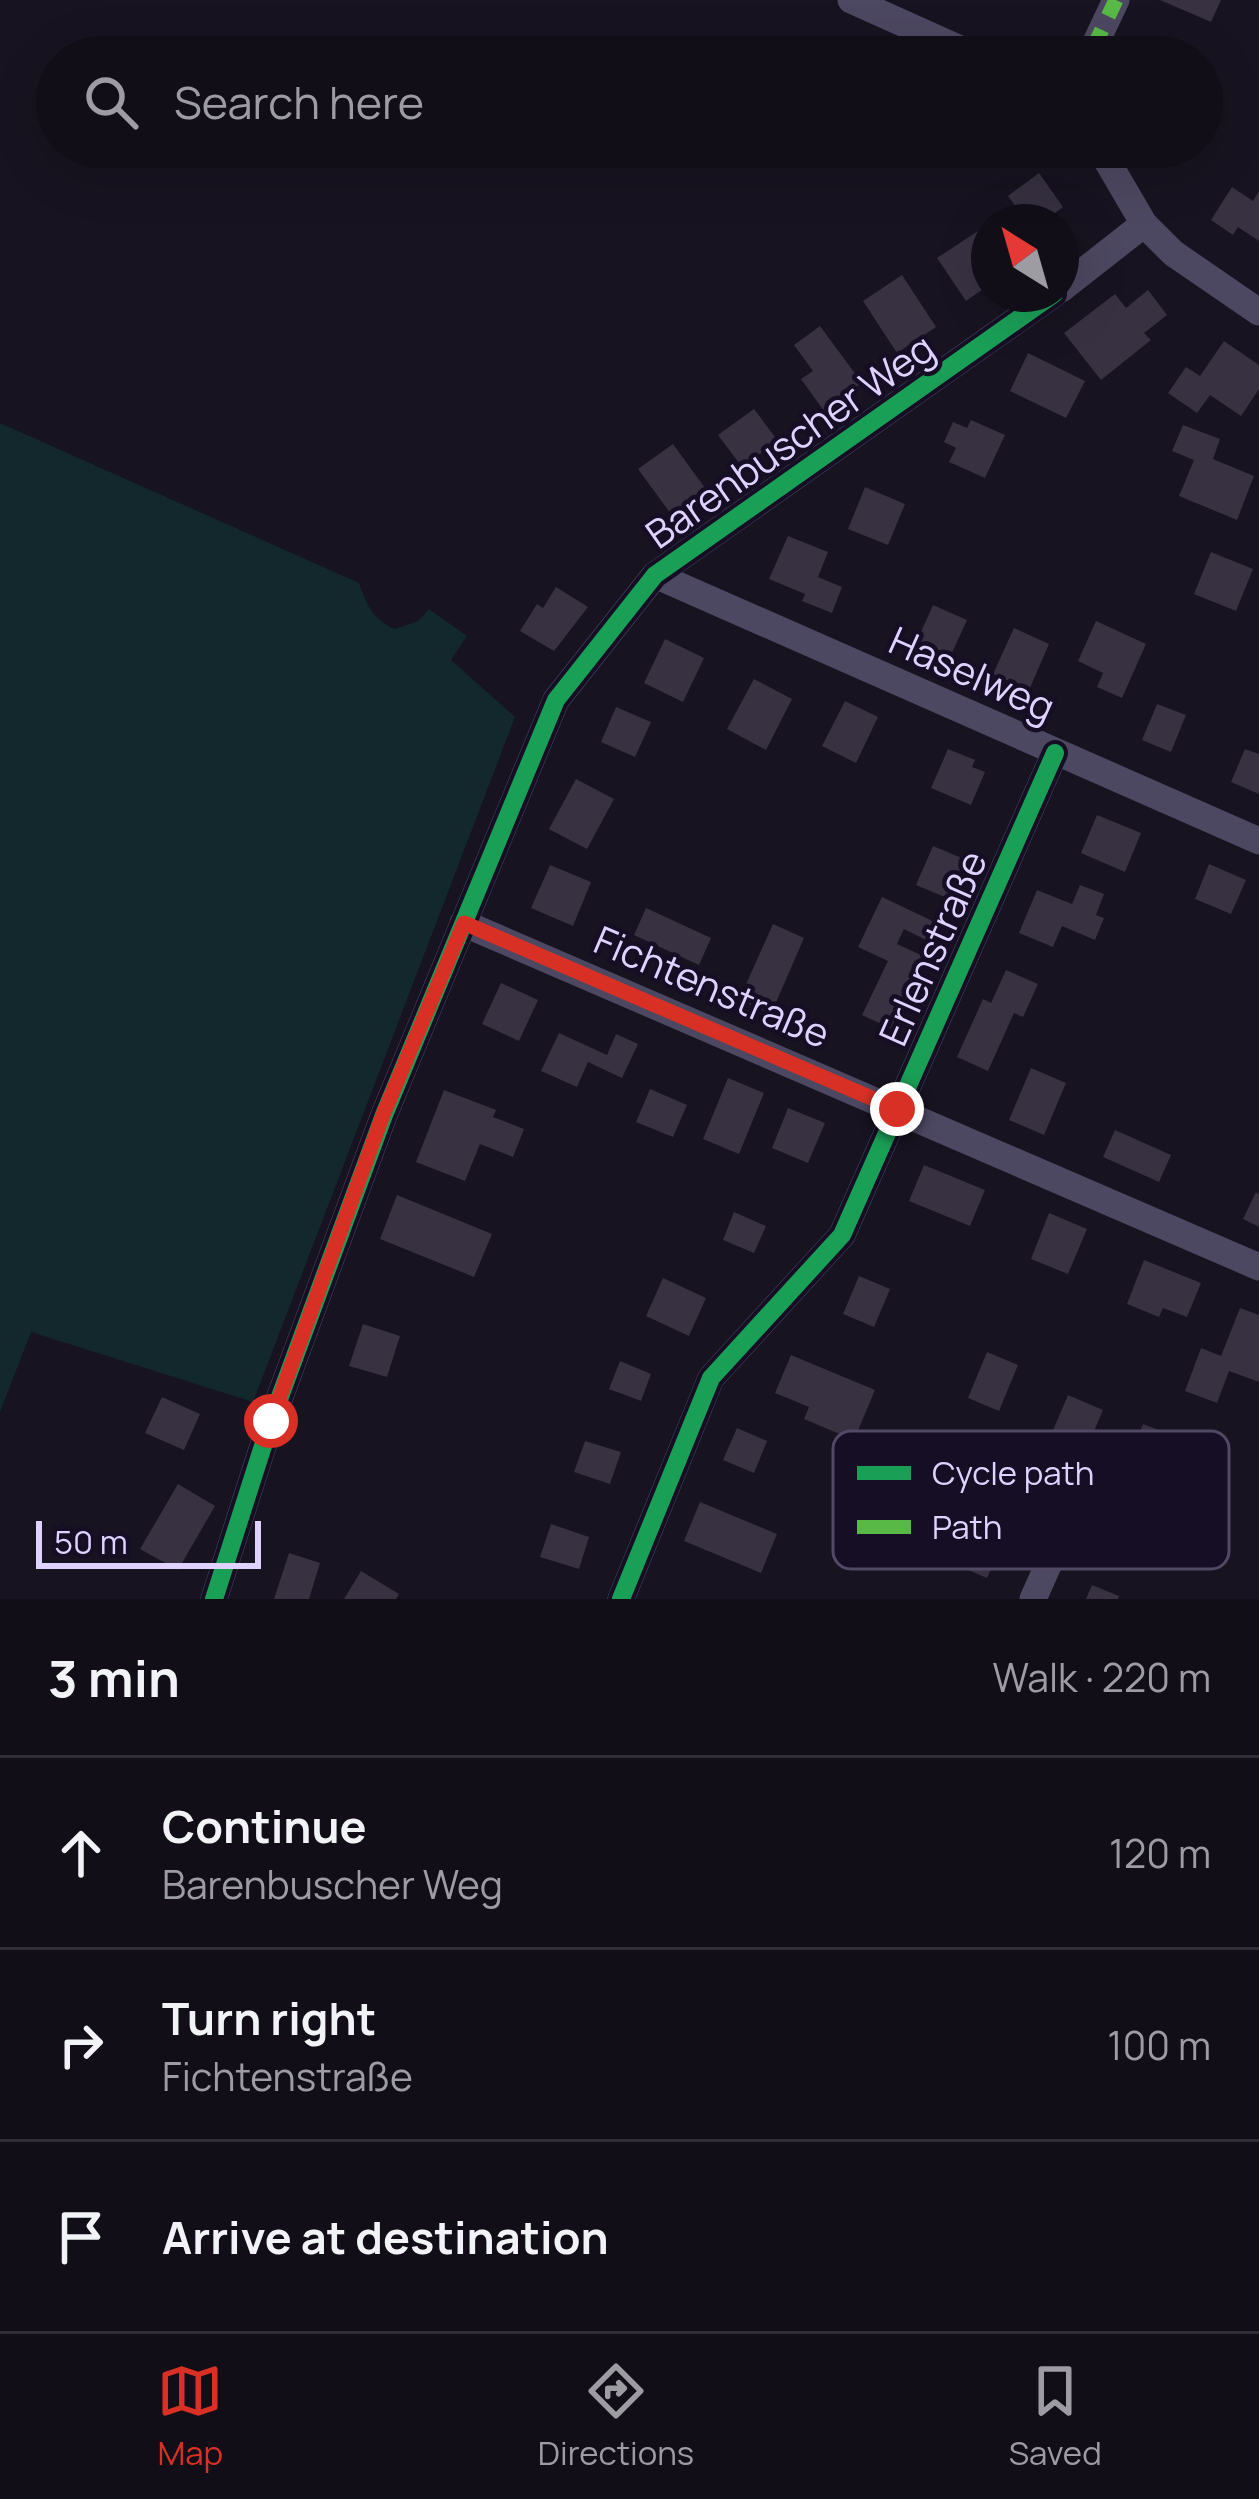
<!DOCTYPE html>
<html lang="en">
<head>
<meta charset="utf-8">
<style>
  :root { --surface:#110e18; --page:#1e1c25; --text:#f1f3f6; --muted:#9c9ca2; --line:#302e37; --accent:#d93025 }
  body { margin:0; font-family:Manrope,sans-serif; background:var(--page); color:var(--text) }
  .compass { position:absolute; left:971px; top:204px; width:108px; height:108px; border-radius:50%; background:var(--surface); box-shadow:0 12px 48px #0002; rotate:323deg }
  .scale { position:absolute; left:36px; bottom:30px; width:225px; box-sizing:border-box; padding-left:12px; border:6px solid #dfd2ff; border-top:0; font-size:33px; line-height:42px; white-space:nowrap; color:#dfd2ff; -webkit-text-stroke:9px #160e25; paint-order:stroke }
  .stop { position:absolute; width:36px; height:36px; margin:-27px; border:9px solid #d93025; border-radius:50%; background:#fff }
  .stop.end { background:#d93025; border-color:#fff; box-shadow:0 3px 12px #0008 }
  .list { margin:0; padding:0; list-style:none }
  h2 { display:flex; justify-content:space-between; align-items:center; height:156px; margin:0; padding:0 48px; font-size:51px }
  h2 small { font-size:39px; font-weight:400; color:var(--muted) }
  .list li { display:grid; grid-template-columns:78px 1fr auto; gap:36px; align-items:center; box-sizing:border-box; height:192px; padding:0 48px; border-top:3px solid var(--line) }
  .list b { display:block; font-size:45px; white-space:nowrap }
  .list p { margin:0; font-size:39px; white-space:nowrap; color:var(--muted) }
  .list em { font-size:39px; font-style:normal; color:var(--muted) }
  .icon { flex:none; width:66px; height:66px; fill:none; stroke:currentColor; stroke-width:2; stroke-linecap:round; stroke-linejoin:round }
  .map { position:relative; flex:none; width:1259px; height:1599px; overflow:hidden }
  .search { position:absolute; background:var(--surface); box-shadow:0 12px 48px #0002; left:36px; right:36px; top:36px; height:132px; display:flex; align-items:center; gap:30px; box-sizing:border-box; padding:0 42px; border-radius:66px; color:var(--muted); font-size:45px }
  .sheet { height:732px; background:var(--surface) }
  nav { display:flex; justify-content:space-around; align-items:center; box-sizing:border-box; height:168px; border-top:3px solid var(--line); background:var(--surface); font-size:33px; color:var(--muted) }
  nav a { display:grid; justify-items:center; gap:6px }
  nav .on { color:var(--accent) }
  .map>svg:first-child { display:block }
  .green { fill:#12282d }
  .building { fill:#373142 }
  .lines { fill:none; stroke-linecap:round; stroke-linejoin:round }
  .street { stroke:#4d4861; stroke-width:27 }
  .quiet { stroke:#58b947; stroke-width:15; stroke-dasharray:30 15; stroke-linecap:butt }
  .cycleway-casing { stroke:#160e25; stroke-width:26 }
  .cycleway { stroke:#1a9f57; stroke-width:18 }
  .route { stroke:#d93025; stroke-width:15 }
  .labels { text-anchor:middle; stroke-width:9; stroke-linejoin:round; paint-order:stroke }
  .street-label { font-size:39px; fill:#dfd2ff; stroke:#160e25 }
  .key { fill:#160e25; stroke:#524966; stroke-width:3 }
  .key-label { font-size:33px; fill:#dfd2ff }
</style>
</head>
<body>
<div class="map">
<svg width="1259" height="1599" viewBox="0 0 1259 1599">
  <rect width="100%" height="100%" fill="#171320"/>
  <path class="green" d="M0,423L359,583C366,604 374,621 395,629L418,621L429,609L467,636L451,660L515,717L253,1402L31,1332L0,1412Z"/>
  <path class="building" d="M1160,0H1221L1211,22Z
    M1039,173L1063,207L1043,222H1027L1008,196Z
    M1232,187L1253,201L1259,191V241L1238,227L1233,235L1211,220Z
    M978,231L989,247V285L966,301L937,258Z
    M902,275L936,327L897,353L863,301Z
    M1148,290L1167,315L1144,333L1151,340L1101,380L1064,333L1115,294L1126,308Z
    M820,326L862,383L824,411L801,379L813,371L794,345Z
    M1224,341L1259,365V389L1241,416L1210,395L1197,413L1168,393L1186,367L1200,376Z
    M1028,353L1085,381L1066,418L1010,391Z
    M754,409L778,441L742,467L718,435Z
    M971,420L1005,435L985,478L949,462L956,448L944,442L953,422L967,428Z
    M1183,425L1220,439L1213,459L1254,476L1237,520L1179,496L1194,460L1172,451Z
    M673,444L705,488L671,514L638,469Z
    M865,487L905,504L888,545L848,529Z
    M788,536L828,552L818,577L842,587L832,613L802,601L805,594L769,579Z
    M1211,552L1253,569L1236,611L1194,594Z
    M556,587L588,607L554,651L520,631L537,604L543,608Z
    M933,605L967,620L951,655L917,641Z
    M1096,621L1146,644L1122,698L1097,687L1103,673L1078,661Z
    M1014,628L1049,644L1029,690L993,674Z
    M665,639L704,658L683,702L644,683Z
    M754,679L792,699L766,750L727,729Z
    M845,701L878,717L856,763L822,746Z
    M1157,704L1186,715L1171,752L1142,740Z
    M616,707L651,722L635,757L601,742Z
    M948,749L975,760L972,767L985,772L971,805L931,788Z
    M1245,749L1259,754V794L1231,782Z
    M576,779L614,799L587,849L549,829Z
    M1097,815L1141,833L1125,872L1081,853Z
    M933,846L969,861L952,900L916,885Z
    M1209,864L1246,880L1231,914L1195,899Z
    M550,865L591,882L573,926L531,908Z
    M1080,885L1104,894L1096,915L1104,918L1095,940L1062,926L1053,947L1019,933L1037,890L1072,904Z
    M882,897L941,925L932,943L904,929L897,944L923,956L916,970L920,972L892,1029L862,1015L888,961L858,947Z
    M646,908L711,938L699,965L634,935Z
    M773,924L804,938L771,1014L739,1000Z
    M1006,970L1038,984L1023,1017L1014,1013L988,1071L957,1057L983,999L991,1003Z
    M501,983L538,1000L519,1041L482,1024Z
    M559,1033L607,1055L616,1034L638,1044L622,1078L588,1062L577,1087L541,1071Z
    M1031,1068L1066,1083L1044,1135L1009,1120Z
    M728,1078L764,1093L739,1154L703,1139Z
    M650,1089L687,1105L673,1137L636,1122Z
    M444,1090L496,1110L493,1117L524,1129L513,1157L480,1144L465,1181L416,1162Z
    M788,1108L825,1123L808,1163L772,1148Z
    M1115,1130L1171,1155L1159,1182L1103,1157Z
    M924,1165L985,1190L970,1226L909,1201Z
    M1256,1192L1259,1194V1227L1243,1219Z
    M397,1195L492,1234L474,1277L380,1239Z
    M734,1212L766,1226L754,1253L723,1240Z
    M1049,1213L1087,1229L1068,1274L1031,1259Z
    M1144,1260L1201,1283L1187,1317L1163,1308L1159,1317L1127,1304Z
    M859,1276L890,1289L874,1327L843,1314Z
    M663,1278L706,1298L689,1336L646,1316Z
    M1240,1308L1259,1315V1382L1229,1371L1217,1403L1185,1391L1201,1348L1221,1356Z
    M363,1324L400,1336L387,1377L349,1366Z
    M987,1352L1018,1365L999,1411L968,1398Z
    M791,1355L875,1390L854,1440L804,1419L809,1407L775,1393Z
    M620,1361L651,1374L641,1401L609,1389Z
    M1068,1395L1103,1410L1086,1450L1051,1435Z
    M162,1397L200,1414L184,1450L145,1433Z
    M1143,1424L1179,1438L1162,1479L1127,1464Z
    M737,1428L767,1441L754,1473L723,1460Z
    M585,1441L621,1452L610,1484L574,1472Z
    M178,1484L215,1506L178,1570L140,1549Z
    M932,1501L955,1510L950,1523L1002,1544L987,1578L928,1553L936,1535L921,1528Z
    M700,1502L777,1534L761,1573L684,1541Z
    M551,1524L589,1537L579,1569L540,1557Z
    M289,1553L320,1563L309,1599H274Z
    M361,1571L399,1594L396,1599H344Z
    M1092,1585L1119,1596L1118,1599H1086Z"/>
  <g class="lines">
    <path class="street" d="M851,0L978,57
      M1089,57L1116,0
      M1099,147L1144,224L1173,253L1259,312
      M1061,289L1144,224
      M655,575L1259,841
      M463,923L1259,1267
      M214,1599L271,1421L384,1115L556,700L655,575L1054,294
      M621,1599L711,1378L842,1235L1055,753
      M1033,1599L1078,1498"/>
    <path class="quiet" d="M1089,57L1116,0"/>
    <g class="cycleway-casing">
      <path id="cycleway" d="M214,1599L271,1421L384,1115L556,700L655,575L1054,294
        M621,1599L711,1378L842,1235L1055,753"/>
    </g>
    <use href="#cycleway" class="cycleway"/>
  </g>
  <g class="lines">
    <path class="route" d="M271,1421L383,1115L464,923L897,1109"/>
  </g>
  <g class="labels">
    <g class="street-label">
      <text transform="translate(790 441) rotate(-35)" y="14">Barenbuscher Weg</text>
      <text transform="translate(972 674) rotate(24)" y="14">Haselweg</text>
      <text transform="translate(933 948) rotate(-66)" y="14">Erlenstraße</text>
      <text transform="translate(712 987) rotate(23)" y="14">Fichtenstraße</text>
    </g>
  </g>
  <rect x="833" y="1431" width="396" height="138" rx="18" class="key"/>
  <rect x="857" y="1466" width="54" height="14" fill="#1a9f57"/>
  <rect x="857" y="1520" width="54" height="14" fill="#58b947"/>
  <g class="key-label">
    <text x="932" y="1485">Cycle path</text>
    <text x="932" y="1539">Path</text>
  </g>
</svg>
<svg class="compass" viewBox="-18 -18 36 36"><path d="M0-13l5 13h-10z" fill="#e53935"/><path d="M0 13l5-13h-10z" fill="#9c9ca2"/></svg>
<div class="scale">50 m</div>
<div class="stop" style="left:271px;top:1421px"></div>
<div class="stop end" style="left:897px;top:1109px"></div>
<div class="search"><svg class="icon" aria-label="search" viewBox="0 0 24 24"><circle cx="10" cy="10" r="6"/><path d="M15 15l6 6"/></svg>Search here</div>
</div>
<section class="sheet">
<h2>3 min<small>Walk · 220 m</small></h2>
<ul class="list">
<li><svg class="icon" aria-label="ahead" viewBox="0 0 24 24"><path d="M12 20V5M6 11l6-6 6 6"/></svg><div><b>Continue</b><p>Barenbuscher Weg</p></div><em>120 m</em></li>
<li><svg class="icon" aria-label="right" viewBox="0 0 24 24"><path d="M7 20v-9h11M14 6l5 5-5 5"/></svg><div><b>Turn right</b><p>Fichtenstraße</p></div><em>100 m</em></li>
<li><svg class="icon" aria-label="arrive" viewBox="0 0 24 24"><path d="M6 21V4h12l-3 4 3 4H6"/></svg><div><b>Arrive at destination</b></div></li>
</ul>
</section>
<nav>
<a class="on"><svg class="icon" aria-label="map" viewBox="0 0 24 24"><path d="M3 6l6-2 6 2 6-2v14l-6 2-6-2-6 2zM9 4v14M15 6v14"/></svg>Map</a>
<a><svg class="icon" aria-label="directions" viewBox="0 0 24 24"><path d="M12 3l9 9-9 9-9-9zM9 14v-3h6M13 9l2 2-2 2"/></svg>Directions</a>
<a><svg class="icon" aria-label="saved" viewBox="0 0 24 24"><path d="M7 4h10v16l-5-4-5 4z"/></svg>Saved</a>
</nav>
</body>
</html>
